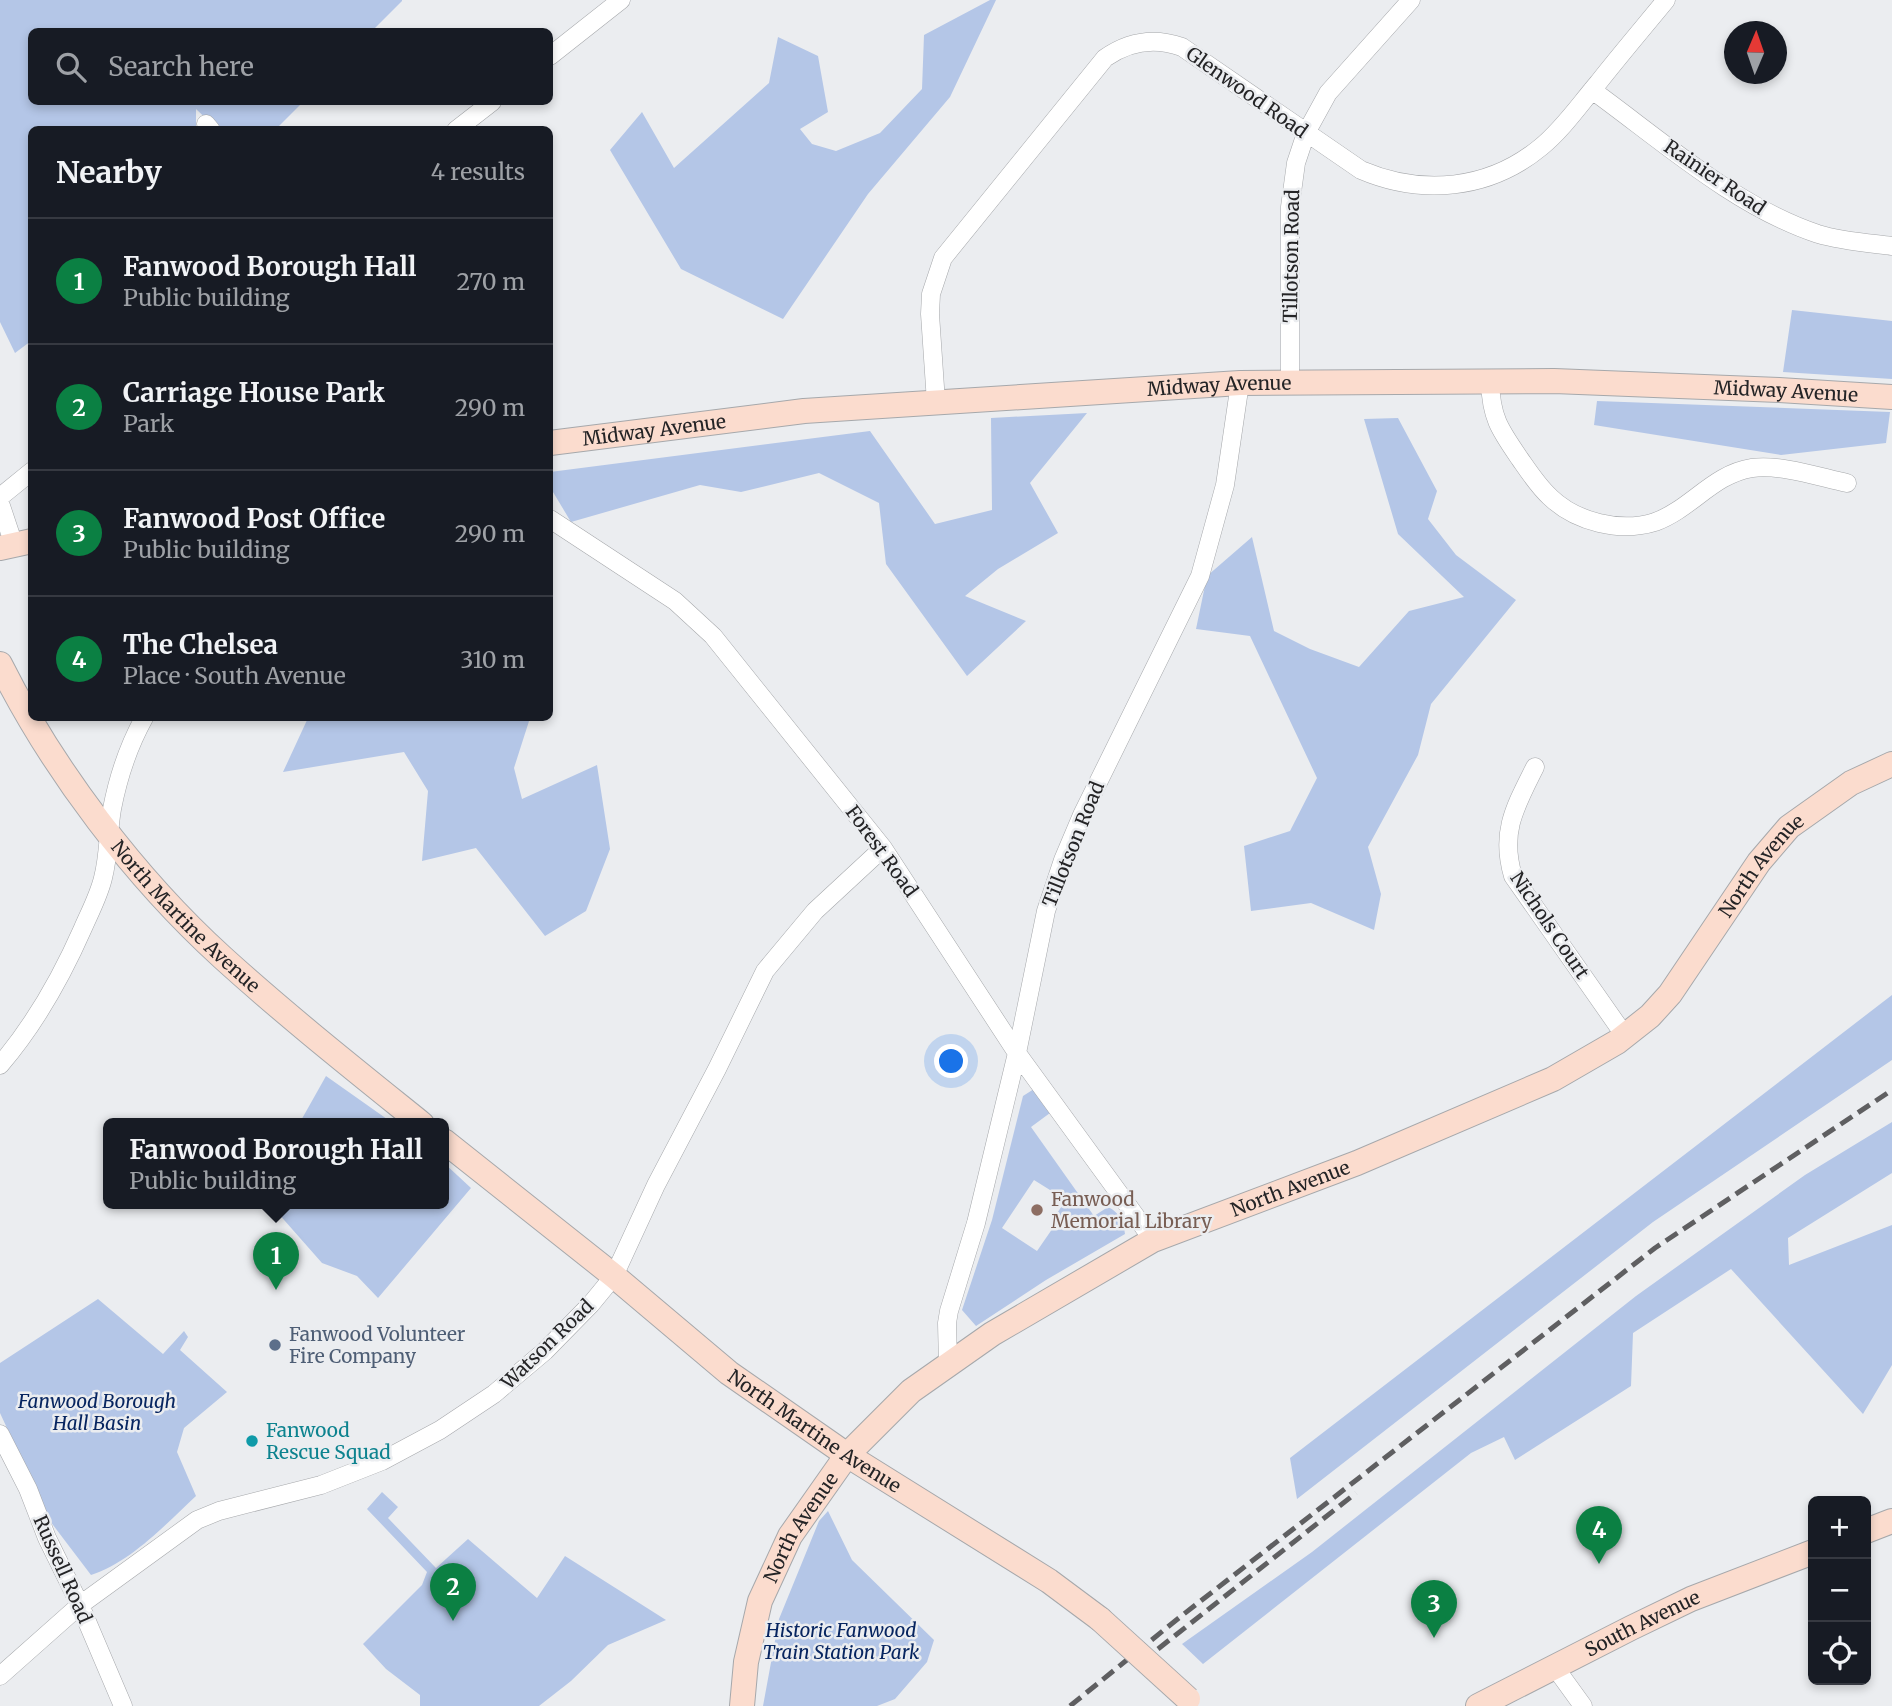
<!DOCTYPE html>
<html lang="en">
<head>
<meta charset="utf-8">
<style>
  :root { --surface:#171b24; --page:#20242c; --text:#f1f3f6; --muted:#9ea1a6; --line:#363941; --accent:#0b8043 }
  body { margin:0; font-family:Merriweather,serif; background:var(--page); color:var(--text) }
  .controls { position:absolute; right:21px; bottom:21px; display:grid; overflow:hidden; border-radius:10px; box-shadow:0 4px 10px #0003 }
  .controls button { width:63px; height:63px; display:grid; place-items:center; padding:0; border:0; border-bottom:2px solid var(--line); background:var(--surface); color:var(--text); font:35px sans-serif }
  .compass { position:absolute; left:1724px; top:21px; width:63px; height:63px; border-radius:50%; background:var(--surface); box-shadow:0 4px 10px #0003; rotate:2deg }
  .you { position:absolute; left:952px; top:1062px; width:24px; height:24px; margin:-18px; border:5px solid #fff; border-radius:50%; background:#1a73e8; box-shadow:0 0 0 10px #1a73e833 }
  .badge { display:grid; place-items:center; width:46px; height:46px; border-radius:50%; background:var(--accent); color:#fff; font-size:23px; font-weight:700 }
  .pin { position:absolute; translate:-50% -58px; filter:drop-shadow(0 2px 4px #0008) }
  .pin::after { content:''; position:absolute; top:37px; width:24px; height:21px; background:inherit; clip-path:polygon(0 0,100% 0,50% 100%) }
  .popup { position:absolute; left:103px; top:1118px; width:346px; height:91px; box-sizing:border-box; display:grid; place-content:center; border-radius:10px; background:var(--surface); filter:drop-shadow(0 2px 5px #0005); font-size:23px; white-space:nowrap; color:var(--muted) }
  .popup b { font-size:26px; color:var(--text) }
  .popup::after { content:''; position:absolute; left:50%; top:100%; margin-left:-14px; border:14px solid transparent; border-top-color:var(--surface) }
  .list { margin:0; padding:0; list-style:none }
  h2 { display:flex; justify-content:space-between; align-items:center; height:91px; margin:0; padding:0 28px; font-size:30px }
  h2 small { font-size:23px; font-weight:400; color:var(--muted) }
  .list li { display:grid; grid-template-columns:46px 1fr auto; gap:21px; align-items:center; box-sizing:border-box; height:126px; padding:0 28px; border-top:2px solid var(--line) }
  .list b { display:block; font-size:26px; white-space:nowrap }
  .list p { margin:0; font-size:23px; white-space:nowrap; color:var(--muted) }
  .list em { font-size:23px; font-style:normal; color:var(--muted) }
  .icon { flex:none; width:38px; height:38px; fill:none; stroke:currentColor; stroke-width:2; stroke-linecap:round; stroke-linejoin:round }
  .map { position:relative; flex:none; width:1892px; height:1706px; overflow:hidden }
  .search { position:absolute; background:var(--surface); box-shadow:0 4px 10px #0003; left:28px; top:28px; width:525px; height:77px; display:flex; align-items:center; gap:18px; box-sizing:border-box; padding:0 24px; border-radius:10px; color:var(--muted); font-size:26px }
  .panel { position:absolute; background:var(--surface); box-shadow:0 4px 10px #0003; left:28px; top:126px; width:525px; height:595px; border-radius:10px }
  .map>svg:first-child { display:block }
  .green { fill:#b4c6e7; fill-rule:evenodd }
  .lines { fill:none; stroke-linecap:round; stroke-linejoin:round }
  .street-casing { stroke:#a6a8ab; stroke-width:19 }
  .secondary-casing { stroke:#a6a8ab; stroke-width:26 }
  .street { stroke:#fff; stroke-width:18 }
  .secondary { stroke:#fbdcce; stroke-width:24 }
  .rail { stroke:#5f5f61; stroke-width:5; stroke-dasharray:14 7; stroke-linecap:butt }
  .secondary-bridge-casing { stroke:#a6a8ab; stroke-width:26; stroke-linecap:butt }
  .secondary-bridge { stroke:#fbdcce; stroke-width:24 }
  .education-dot { fill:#8d6e63; stroke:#ebedf0; stroke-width:2.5 }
  .service-dot { fill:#5c6f8a; stroke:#ebedf0; stroke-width:2.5 }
  .culture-dot { fill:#0f9aa8; stroke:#ebedf0; stroke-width:2.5 }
  .labels { text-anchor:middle; stroke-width:5; stroke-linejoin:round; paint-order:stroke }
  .street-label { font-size:19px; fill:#242426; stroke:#ebedf0 }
  .education-label { font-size:19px; fill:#785e54; stroke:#ebedf0; text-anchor:start }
  .service-label { font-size:19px; fill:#4e5e75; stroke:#ebedf0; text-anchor:start }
  .park-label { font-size:19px; font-style:italic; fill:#072560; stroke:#ebedf0 }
  .culture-label { font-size:19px; fill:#0d838f; stroke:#ebedf0; text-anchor:start }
</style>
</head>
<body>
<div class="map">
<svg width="1892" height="1706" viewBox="0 0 1892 1706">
  <rect width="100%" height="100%" fill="#ebedf0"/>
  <path class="green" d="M0,0H402V1L372,31L32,32V102H303L276,129H217L196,109V129L32,130L31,341L15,353L0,322Z
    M990,0H996L950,97L868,194L783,319L681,269L610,150L642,112L674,168L769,83L778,37L818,56L828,112L800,129L812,144L836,151L880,133L922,89L924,35Z
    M1792,310L1892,321V379L1783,372Z
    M1597,401L1890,412L1886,443L1781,455L1594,425Z
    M1087,413L1030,483L1058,533L998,569L965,596L1026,621L967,676L886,564L879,503L819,473L741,492L700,485L571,522L550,487V472L870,431L935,524L992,510L991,418Z
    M1398,418L1437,491L1428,519L1456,555L1516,600L1431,704L1418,755L1368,847L1381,894L1374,930L1311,903L1251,911L1244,846L1290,831L1317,778L1250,636L1196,629L1207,576L1252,537L1274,631L1310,649L1359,667L1409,611L1464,597L1398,534L1364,419Z
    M308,718H530L514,768L522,799L597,765L610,849L586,911L545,936L476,848L422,861L428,791L404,752L283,772Z
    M1892,995V1060L1653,1222L1297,1499L1290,1458Z
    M326,1076L394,1124H299Z
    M1034,1089L1050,1113L1031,1127L1094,1216L1108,1207C1120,1213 1123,1221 1125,1234L1046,1280L976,1326L962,1310L992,1220L1023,1096ZM1034,1180L1066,1200L1053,1219L1057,1222L1037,1251L1002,1228Z
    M1892,1122V1173L1788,1238L1789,1265L1892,1225V1365L1863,1414L1731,1269L1633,1333L1631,1386L1515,1460L1504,1437L1471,1453L1203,1664L1182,1644L1312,1552L1636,1296L1805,1175Z
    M444,1163L471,1188L378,1298L357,1276L322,1263L270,1204H444Z
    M98,1299L163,1354L184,1331L188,1337L180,1350L227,1392L184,1428L177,1452L196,1496C167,1523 130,1563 91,1575L50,1521L0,1413V1363Z
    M382,1492L398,1507L388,1518L436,1568L468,1539L537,1598L565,1556L666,1620L608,1645L571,1681L539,1706H420V1695L386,1669L363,1644L422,1585L427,1572L367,1509Z
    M828,1511L852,1560L934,1640L927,1662L895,1699L877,1706H763L779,1619L819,1521Z"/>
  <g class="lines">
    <g class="street-casing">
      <path id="street" d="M550,56L621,0
        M1592,90C1661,140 1736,207 1818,234C1841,241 1868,243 1892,246
        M206,124L211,130
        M456,130L492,102
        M1490,381C1491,418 1500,430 1520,459C1529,472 1538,486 1550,497C1576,522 1620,533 1655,522C1691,509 1713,474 1752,468C1780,464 1819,477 1847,483
        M1290,383V207L1296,163L1306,133L1328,93L1411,0
        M936,402L930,314L931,294L943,258L1105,58C1129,41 1154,37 1182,47L1361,170C1422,196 1489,190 1541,147C1563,129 1580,104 1598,83C1620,55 1643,28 1666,0
        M0,497L32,471
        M0,503L14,545
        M550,519L675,601L713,636L883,848L1017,1053L1153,1240
        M1535,767C1515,807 1500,832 1513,876L1625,1036
        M0,1065C36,1023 61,978 83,928C90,912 99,895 103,878C109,855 108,832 112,809C118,778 129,745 144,718
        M948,1364L947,1323L949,1311L976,1223L1017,1053L1046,911L1063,860L1082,815L1200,576L1225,485L1240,383
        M0,1434L28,1489L47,1538L80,1605L123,1706
        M1554,1666L1583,1706
        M0,1676L80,1605L197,1520L219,1511L321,1485L382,1461L440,1430L494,1394L545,1351L591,1304L614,1276L656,1185L717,1069L765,971L815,911L883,848"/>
    </g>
    <g class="secondary-casing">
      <g id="secondary">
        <path id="s1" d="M550,443L804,411L1240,383L1554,381L1779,390L1892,397"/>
        <path d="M0,548L32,541"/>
        <path id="s2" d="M0,664C53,770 135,878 223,958C287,1016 355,1070 422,1124"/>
        <path id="s3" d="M444,1141L614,1276L729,1373L847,1455L1049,1581L1100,1619"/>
        <path d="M1866,1531L1892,1521"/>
        <path id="s4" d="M742,1706L746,1662L760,1601L790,1536L847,1455L911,1391L992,1334L1153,1240L1357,1163L1553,1079L1617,1042L1650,1016L1670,994L1759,862L1789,827L1851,783L1892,764"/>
        <path id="s5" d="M1478,1706L1631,1628L1691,1599L1813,1552"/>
      </g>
    </g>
    <use href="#street" class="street"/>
    <use href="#secondary" class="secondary"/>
    <path class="rail" d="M1158,1649L1356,1493
      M1070,1706L1180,1617L1655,1248L1892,1090"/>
    <g class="secondary-bridge-casing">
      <path id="secondary-bridge" d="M1100,1619L1188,1699"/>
    </g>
    <use href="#secondary-bridge" class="secondary-bridge"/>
  </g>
  <circle class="education-dot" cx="1037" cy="1210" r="7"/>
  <circle class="service-dot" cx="275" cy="1345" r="7"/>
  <circle class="culture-dot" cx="252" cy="1441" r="7"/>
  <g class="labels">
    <g class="street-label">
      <text transform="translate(1247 92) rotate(35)" y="7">Glenwood Road</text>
      <text transform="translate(1715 177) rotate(34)" y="7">Rainier Road</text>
      <text transform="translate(1291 256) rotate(-89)" y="7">Tillotson Road</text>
      <text dy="7" stroke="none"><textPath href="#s1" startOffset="672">Midway Avenue</textPath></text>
      <text dy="7" stroke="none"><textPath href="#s1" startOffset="1239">Midway Avenue</textPath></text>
      <text dy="7" stroke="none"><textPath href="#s1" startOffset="105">Midway Avenue</textPath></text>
      <text transform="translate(1073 844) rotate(-68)" y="7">Tillotson Road</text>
      <text transform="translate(882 851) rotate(54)" y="7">Forest Road</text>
      <text dy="7" stroke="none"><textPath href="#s4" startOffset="1388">North Avenue</textPath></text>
      <text dy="7" stroke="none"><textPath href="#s2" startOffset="315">North Martine Avenue</textPath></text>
      <text transform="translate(1550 925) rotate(56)" y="7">Nichols Court</text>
      <text dy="7" stroke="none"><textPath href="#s4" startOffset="800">North Avenue</textPath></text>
      <text transform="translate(547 1344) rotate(-44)" y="7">Watson Road</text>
      <text dy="7" stroke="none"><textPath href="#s3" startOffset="471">North Martine Avenue</textPath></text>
      <text dy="7" stroke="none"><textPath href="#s4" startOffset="191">North Avenue</textPath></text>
      <text transform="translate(63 1569) rotate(66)" y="7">Russell Road</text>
      <text dy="7" stroke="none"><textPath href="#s5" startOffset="184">South Avenue</textPath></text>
    </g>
    <g class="education-label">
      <text x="1051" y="1206">Fanwood<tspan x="1051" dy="22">Memorial Library</tspan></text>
    </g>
    <g class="service-label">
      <text x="289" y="1341">Fanwood Volunteer<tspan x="289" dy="22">Fire Company</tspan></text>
    </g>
    <g class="park-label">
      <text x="97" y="1408">Fanwood Borough<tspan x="97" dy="22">Hall Basin</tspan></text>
      <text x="841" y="1637">Historic Fanwood<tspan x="841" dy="22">Train Station Park</tspan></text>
    </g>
    <g class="culture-label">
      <text x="266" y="1437">Fanwood<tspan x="266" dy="22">Rescue Squad</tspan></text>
    </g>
  </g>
</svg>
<div class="controls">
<button>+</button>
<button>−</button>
<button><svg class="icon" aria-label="locate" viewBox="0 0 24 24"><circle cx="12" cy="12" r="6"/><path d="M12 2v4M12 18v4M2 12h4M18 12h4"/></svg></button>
</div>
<svg class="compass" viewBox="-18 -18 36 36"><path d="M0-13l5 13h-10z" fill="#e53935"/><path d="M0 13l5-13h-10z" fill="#9ea1a6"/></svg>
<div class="you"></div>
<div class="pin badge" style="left:276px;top:1290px">1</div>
<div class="popup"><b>Fanwood Borough Hall</b>Public building</div>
<div class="pin badge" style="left:453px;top:1621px">2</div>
<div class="pin badge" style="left:1434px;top:1638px">3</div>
<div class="pin badge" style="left:1599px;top:1564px">4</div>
<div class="search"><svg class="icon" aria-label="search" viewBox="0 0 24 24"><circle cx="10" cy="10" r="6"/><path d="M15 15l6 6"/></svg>Search here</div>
<section class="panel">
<h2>Nearby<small>4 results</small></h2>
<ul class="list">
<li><span class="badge">1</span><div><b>Fanwood Borough Hall</b><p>Public building</p></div><em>270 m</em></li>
<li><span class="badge">2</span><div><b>Carriage House Park</b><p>Park</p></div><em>290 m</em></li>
<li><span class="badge">3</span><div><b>Fanwood Post Office</b><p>Public building</p></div><em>290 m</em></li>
<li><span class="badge">4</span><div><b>The Chelsea</b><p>Place · South Avenue</p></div><em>310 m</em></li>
</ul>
</section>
</div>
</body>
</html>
